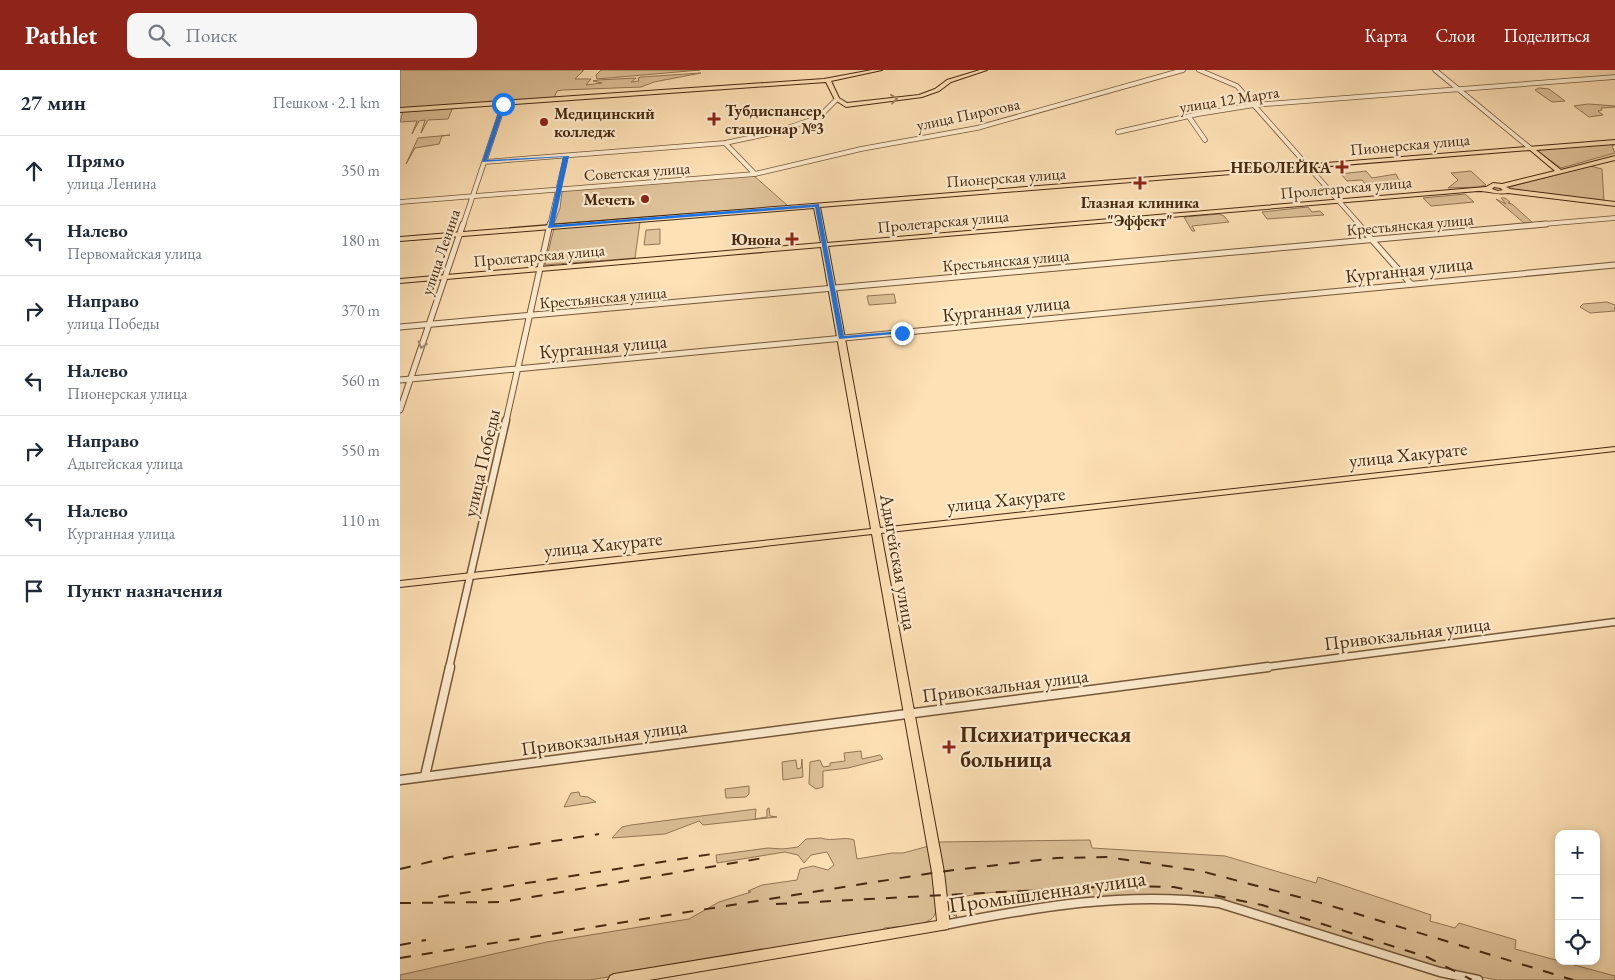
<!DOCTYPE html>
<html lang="ru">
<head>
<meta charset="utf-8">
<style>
  :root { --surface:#fff; --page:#f6f6f7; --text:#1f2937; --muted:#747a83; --line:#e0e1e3; --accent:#8f2418 }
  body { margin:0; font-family:"EB Garamond",serif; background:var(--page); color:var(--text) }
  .controls { position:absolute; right:15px; bottom:15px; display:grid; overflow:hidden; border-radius:10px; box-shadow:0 2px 8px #0003 }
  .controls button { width:45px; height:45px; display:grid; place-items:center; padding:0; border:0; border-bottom:1px solid var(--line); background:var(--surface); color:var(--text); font:25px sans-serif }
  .stop { position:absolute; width:15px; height:15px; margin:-11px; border:4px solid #1a73e8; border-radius:50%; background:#fff }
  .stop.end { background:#1a73e8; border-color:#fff; box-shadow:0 1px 5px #0008 }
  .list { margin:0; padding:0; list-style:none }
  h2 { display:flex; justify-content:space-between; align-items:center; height:65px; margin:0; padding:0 20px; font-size:21px }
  h2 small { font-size:16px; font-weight:400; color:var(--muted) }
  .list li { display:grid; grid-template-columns:32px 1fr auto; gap:15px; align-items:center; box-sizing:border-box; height:70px; padding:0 20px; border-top:1px solid var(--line) }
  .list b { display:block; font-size:19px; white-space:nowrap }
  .list p { margin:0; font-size:16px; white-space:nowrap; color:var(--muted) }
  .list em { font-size:16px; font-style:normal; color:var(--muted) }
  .icon { flex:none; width:28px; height:28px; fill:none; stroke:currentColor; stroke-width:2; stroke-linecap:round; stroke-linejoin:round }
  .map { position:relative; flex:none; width:1215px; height:910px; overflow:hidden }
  header { display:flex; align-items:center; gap:30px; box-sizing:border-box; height:70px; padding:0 25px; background:var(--accent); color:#fff }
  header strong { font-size:24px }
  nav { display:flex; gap:28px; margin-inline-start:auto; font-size:18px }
  .search { width:350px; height:45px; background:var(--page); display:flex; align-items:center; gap:12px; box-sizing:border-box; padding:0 18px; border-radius:10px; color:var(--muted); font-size:19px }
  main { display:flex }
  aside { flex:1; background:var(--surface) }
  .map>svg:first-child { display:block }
  .green { fill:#dfc299; stroke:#937654 }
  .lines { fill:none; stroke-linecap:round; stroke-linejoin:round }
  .minor-far3-casing { stroke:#755739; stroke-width:5.5 }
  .minor-far2-casing { stroke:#755739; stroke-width:7 }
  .minor-far1-casing { stroke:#755739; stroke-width:9 }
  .minor-casing { stroke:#755739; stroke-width:11 }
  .major-casing { stroke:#472910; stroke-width:2 }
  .minor-far3 { stroke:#feeccf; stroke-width:4 }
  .minor-far2 { stroke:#feeccf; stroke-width:5 }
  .minor-far1 { stroke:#feeccf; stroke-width:6 }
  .minor { stroke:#feeccf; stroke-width:8 }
  .major { fill:#fee1b5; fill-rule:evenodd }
  .rail { stroke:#472910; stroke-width:2; stroke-dasharray:11 11; stroke-linecap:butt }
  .oneway { stroke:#a28562 }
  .oneway2 { stroke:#a28a70 }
  .route { fill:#1a73e8 }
  .poi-dot { fill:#8f2418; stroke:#feeccf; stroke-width:2 }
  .labels { text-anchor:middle; stroke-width:4.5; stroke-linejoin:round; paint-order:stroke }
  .far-street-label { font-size:16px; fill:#472910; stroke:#feeccf }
  .far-poi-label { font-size:16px; font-weight:bold; fill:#472910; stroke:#feeccf; text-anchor:end }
  .street-label { font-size:19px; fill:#472910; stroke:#feeccf }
  .near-poi-label { font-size:22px; font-weight:bold; fill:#472910; stroke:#feeccf; text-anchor:start }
  .near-street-label { font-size:22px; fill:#472910; stroke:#feeccf }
</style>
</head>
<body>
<header>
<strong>Pathlet</strong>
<div class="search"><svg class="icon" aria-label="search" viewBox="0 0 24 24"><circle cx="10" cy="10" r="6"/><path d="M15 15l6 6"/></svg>Поиск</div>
<nav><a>Карта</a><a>Слои</a><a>Поделиться</a></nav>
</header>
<main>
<aside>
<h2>27 мин<small>Пешком · 2.1 km</small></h2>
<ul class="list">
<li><svg class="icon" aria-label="ahead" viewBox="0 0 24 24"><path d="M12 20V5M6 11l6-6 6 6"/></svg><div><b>Прямо</b><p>улица Ленина</p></div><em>350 m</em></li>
<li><svg class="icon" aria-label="left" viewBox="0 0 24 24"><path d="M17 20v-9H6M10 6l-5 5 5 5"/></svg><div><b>Налево</b><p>Первомайская улица</p></div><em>180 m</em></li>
<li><svg class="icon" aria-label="right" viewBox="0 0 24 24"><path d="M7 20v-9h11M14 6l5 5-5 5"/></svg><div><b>Направо</b><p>улица Победы</p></div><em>370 m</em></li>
<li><svg class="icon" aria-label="left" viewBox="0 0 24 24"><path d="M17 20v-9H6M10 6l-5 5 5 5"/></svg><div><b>Налево</b><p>Пионерская улица</p></div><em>560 m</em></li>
<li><svg class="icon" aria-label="right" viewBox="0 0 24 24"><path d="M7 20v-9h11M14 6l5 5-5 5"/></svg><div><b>Направо</b><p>Адыгейская улица</p></div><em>550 m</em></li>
<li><svg class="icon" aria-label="left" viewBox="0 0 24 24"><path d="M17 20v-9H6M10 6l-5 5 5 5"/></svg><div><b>Налево</b><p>Курганная улица</p></div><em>110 m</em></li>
<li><svg class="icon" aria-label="arrive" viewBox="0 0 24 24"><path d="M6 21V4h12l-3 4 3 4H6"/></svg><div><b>Пункт назначения</b></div></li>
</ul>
</aside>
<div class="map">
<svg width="1215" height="910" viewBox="0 0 1215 910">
  <rect width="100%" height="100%" fill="#fee1b5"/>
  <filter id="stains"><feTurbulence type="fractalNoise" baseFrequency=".004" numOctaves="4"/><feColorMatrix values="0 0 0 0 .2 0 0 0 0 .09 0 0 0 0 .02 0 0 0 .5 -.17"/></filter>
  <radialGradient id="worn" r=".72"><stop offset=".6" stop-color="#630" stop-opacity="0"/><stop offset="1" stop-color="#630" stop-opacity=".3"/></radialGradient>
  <path class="green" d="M0,0H184L175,9H191L186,15L202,13L193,11L198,10L236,8L231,12L239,11L238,8L241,7L301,3L254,12L241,17L162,20L157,21L154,28L0,39Z
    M201,0H300L197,9L196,5Z
    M1139,18L1149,19L1165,31L1152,32L1135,20Z
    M1188,34L1215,36V37L1201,38L1202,40L1198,41L1203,45L1189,47L1174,36Z
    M53,37L48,49L28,50L21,63L25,50L19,51L12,64L17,51L0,52L3,41Z
    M50,65L42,66L39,74L15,78L6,94L18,68Z
    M1215,74L1212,76L1215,83L1161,98L1136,80Z
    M1190,96L1202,99L1204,132L1111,119L1109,117Z
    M966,101L972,108L996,104L999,110L1006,111L966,115L962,110L947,111L941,104Z
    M1071,101L1086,115L1078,117L1048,118L1058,110L1051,103Z
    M353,105L388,136L154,154L160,138L162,122L165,120Z
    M1065,124L1074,132L1031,136L1023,128Z
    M1101,128H1105L1110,132L1108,133L1112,134L1133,153H1124L1096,129L1106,134Z
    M908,137L912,142L920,141L924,145L867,149L862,142Z
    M819,144L824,146L829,152L792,156L795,161H792L784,147Z
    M240,152L235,188L145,195L154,158Z
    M260,159V174L244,175L246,160Z
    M494,224L496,233L469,235L467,226Z
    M1207,232L1215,235V241L1190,243L1180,237L1183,234Z
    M461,681L462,689L480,685L483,689L448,698L423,701V717L416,719L409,714L410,692L420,690L423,697L430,696V693L445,691L444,683Z
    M402,689L403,707L383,710L382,692L396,690L397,699L401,698Z
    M349,716V724L346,727L326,728L325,719Z
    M179,722L180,726L188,727L196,732L164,737L171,723Z
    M369,738L370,746L377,747L303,755L299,751L265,764L212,768L222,757L231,755L356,739L355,749L367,747V739Z
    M421,768C432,772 444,766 454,770L457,789L492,783H503L529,776L538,836C536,841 535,847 530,850C519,857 497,856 484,858V860L190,910H0V905L147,872L289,849L319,832L351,822L348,821L362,815L397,810L400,799L413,796L428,800L434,795L427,782L411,785L404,793L398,785L385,782L317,793L316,785L368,778L383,779L398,777L406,769Z
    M690,770L692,778L825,786L916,813L918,807L1031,845L1030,851L1055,858L1059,853L1116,870L1115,879L1215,906V910H1097L1038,899L821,831C774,823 730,824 683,830L676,819C651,820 568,819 552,832L557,847L548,842L537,772Z"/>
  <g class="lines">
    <g class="minor-far3-casing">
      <path id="minor-far3" d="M799,0L837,16L960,155
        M1035,0L1130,78
        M789,47L805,70
        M718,62L798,44L854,35L1215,7
        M325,73L355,104
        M84,92L325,73L372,63L411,50L423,43L437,29
        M0,132L355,104L461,79L577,58L783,0
        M63,155L104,33
        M150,155L166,86
        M1132,155L1215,148"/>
    </g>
    <g class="minor-far2-casing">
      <path id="minor-far2" d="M958,154L1011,214
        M0,257L1146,154
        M0,310L1215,195
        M0,340L63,154
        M106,351L150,154"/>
    </g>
    <g class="minor-far1-casing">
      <path id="minor-far1" d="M49,598L106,350
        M859,598L1215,552"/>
    </g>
    <g class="minor-casing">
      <path id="minor" d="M25,706L50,597
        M0,710L868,597
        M544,855C636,837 725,821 819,833L1040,902L1078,910"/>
    </g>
    <g class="major-casing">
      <path id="major" d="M472,0H482L431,11L439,28L447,33L519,25L535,19L547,10L580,0H587L551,12L539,21L522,27L446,37L435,30L426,12L0,42V38L424,9Z
        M1215,70V74L1136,80L1161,100L1215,86V90L1106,117L1110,119L1215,132V136L1108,123C1096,125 1090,121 1078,121L428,176L480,458L1215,377V381L481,463L544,802L550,855L548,859L249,910H208L210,906L214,904L537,851L532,802L472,464L0,517V511L471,459L421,177L0,213V209L421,173L414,138L0,171V167ZM1130,80L1155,101L1102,114L1093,113L1086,117L427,173L420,137ZM1094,117L1100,118L1103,120L1098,121L1092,119Z"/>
    </g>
    <use href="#minor-far3" class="minor-far3"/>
    <use href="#minor-far2" class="minor-far2"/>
    <use href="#minor-far1" class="minor-far1"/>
    <use href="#minor" class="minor"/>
    <use href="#major" class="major"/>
    <path class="rail" d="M0,799L50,787L199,764
      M38,827L312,784
      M0,833L102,832L369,787
      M376,834L716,816L774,817L862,835L1027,887L1072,910
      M0,875L26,870
      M0,888L538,802L656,788L707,787L801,801L925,834L1173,910"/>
  </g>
  <defs><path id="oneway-chevron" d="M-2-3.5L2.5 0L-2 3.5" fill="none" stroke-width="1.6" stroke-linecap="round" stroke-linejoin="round" transform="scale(1.25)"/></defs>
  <use class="oneway" href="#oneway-chevron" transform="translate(494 29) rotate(-7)"/>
  <use class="oneway2" href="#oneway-chevron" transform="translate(22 275) rotate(108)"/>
  <path class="route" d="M103,33L106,34L87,90L169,86L154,155L419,134L444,266L502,261L505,263L439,269L415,137L148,158L163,87L82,92L101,34Z"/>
  <g class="poi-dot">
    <path d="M311.5 41.5h5v5h5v5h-5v5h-5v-5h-5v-5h5z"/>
    <circle cx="144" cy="52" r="5"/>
    <path d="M939.5 89.5h5v5h5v5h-5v5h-5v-5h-5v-5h5z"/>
    <path d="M737.5 105.5h5v5h5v5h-5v5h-5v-5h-5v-5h5z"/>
    <circle cx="245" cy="129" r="5"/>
    <path d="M389.5 161.5h5v5h5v5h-5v5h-5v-5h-5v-5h5z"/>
    <path d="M546.5 669.5h5v5h5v5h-5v5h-5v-5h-5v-5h5z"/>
  </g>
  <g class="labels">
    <g class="far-street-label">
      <text transform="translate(829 29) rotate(-9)" y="6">улица 12 Марта</text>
      <text transform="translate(568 44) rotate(-12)" y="6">улица Пирогова</text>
      <text transform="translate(1010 74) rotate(-5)" y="6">Пионерская улица</text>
      <text transform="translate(237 101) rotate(-4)" y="6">Советская улица</text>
      <text transform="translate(606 107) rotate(-4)" y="6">Пионерская улица</text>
      <text transform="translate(946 117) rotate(-5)" y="6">Пролетарская улица</text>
      <text transform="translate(543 151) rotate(-5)" y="6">Пролетарская улица</text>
      <text transform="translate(1010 154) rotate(-5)" y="6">Крестьянская улица</text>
      <text transform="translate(40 182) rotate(-71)" y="6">улица Ленина</text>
      <text transform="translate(139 185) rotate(-5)" y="6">Пролетарская улица</text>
      <text transform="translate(606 190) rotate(-5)" y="6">Крестьянская улица</text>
      <text transform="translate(203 227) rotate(-5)" y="6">Крестьянская улица</text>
    </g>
    <g class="far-poi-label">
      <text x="325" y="46" text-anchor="start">Тубдиспансер,<tspan x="325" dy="18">стационар №3</tspan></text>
      <text x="154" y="49" text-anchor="start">Медицинский<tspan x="154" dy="18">колледж</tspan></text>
      <text x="931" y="103">НЕБОЛЕЙКА</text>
      <text x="235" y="135">Мечеть</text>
      <text x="740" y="138" text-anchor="middle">Глазная клиника<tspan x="740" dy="18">"Эффект"</tspan></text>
      <text x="381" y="175">Юнона</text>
    </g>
    <g class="street-label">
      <text transform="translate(1009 199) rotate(-6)" y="7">Курганная улица</text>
      <text transform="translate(606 238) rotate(-6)" y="7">Курганная улица</text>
      <text transform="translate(203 276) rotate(-5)" y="7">Курганная улица</text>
      <text transform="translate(1008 384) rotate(-6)" y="7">улица Хакурате</text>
      <text transform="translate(81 393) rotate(-77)" y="7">улица Победы</text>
      <text transform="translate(606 429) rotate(-6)" y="7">улица Хакурате</text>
      <text transform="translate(203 474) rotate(-6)" y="7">улица Хакурате</text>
      <text transform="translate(499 492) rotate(80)" y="7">Адыгейская улица</text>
      <text transform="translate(1007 563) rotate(-7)" y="7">Привокзальная улица</text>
      <text transform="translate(605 615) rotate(-7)" y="7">Привокзальная улица</text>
      <text transform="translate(204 667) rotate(-8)" y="7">Привокзальная улица</text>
    </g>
    <g class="near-poi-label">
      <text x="560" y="672">Психиатрическая<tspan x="560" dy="25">больница</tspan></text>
    </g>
    <g class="near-street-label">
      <text transform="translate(647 821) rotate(-8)" y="8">Промышленная улица</text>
    </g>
  </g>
  <rect width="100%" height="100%" filter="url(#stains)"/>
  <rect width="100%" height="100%" fill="url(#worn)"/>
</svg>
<div class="controls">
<button>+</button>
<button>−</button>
<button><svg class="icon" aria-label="locate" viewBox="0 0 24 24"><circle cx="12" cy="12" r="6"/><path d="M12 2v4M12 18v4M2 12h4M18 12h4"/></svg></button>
</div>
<div class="stop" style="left:103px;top:34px"></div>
<div class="stop end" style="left:502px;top:263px"></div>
</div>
</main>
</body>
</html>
